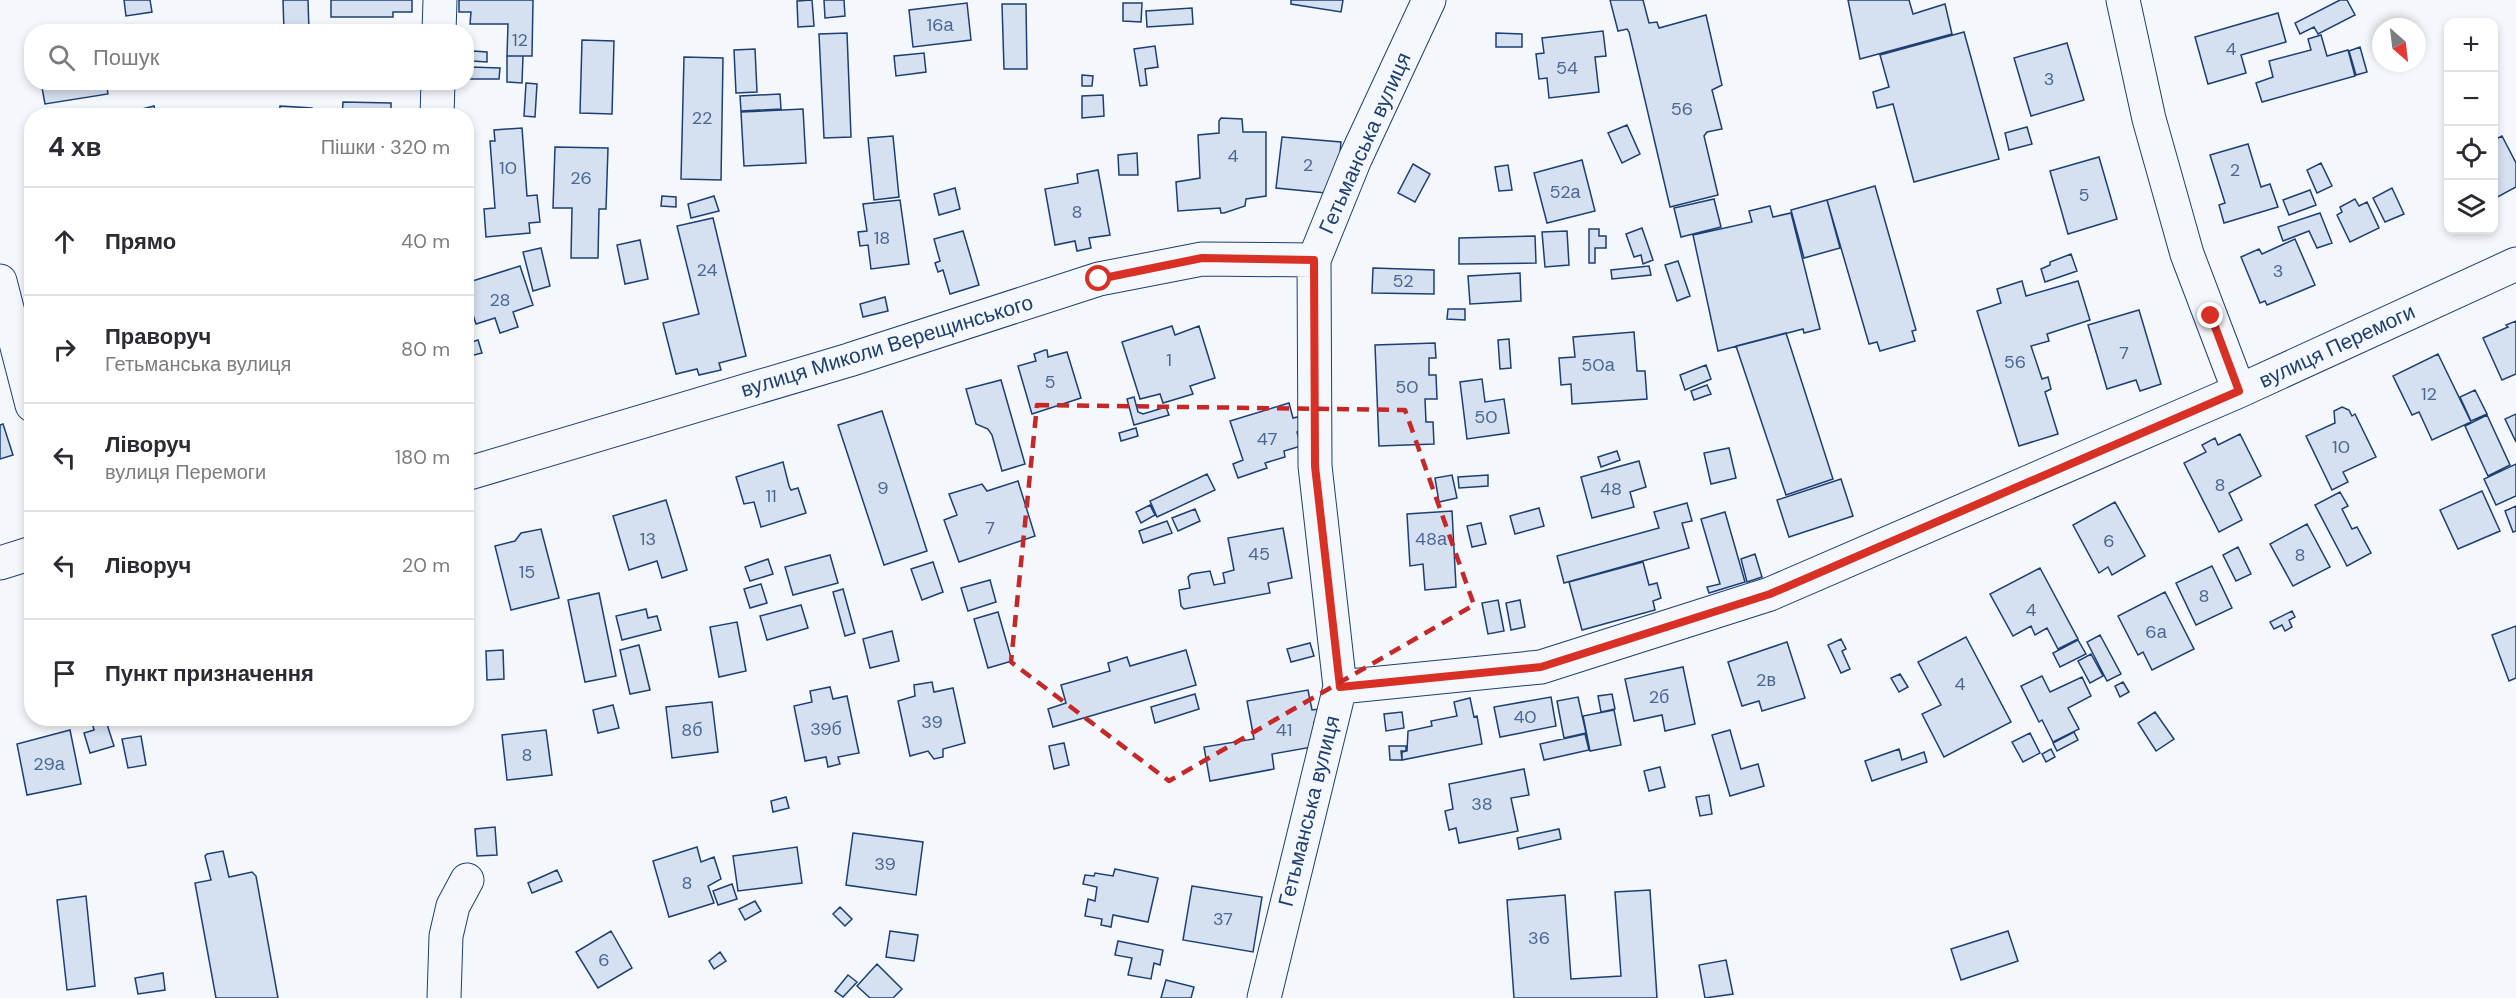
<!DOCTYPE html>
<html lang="uk">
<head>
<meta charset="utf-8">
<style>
  :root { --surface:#fff; --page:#f2f2f3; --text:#2b2b33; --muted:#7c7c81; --line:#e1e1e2 }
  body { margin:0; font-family:"DM Sans",sans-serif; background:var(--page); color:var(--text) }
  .controls { position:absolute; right:18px; top:18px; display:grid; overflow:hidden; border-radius:12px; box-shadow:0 3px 9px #0003 }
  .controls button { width:54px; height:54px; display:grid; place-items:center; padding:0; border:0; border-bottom:2px solid var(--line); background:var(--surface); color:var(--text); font:30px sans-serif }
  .compass { position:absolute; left:2372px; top:18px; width:54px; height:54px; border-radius:50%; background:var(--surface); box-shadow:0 3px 9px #0003; rotate:152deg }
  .stop { position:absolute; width:18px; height:18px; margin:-14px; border:4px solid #d93025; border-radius:50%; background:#fff }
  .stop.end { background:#d93025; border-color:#fff; box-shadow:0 2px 6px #0008 }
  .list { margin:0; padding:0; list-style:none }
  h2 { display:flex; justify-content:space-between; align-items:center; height:78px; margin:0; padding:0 24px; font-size:26px }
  h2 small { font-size:20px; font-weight:400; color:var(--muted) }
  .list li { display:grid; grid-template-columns:39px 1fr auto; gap:18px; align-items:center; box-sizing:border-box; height:108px; padding:0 24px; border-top:2px solid var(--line) }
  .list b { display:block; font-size:22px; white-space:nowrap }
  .list p { margin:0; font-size:20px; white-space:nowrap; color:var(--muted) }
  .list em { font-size:20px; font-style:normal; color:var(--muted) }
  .icon { flex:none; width:33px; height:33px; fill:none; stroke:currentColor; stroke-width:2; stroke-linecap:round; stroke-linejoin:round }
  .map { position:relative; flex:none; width:2516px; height:998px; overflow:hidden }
  .search { position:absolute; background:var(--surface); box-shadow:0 3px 9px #0003; left:24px; top:24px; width:450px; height:66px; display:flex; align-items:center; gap:15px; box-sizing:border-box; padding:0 21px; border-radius:24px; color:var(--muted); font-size:22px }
  .panel { position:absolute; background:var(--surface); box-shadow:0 3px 9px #0003; left:24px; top:108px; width:450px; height:618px; border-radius:24px }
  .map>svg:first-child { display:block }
  .building { fill:#d5e0f0; stroke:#1d3f73; stroke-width:1.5 }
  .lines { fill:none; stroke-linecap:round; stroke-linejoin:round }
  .minor-casing { stroke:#1d3f73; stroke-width:35 }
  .minor { stroke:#f4f7fb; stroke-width:33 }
  .route { stroke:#d93025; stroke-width:8 }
  .marked { fill:none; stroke:#c62828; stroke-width:4.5; stroke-dasharray:12 8; stroke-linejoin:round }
  .labels { text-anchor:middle; stroke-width:4.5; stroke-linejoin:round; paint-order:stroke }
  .number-label { font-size:18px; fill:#4b6792 }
  .street-label { font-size:21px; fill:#1d3f73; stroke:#f4f7fb }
</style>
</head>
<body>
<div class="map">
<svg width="2516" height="998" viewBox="0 0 2516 998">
  <rect width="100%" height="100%" fill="#f4f7fb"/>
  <path class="building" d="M124,0H150L152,12L126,16Z
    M283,0H308L309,32H284Z
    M331,0H412V12H393V17H331Z
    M459,0H533L532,56H507L508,24H470L471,12H459Z
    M812,0L814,26L798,27L797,1Z
    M824,0H844L845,16L825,18Z
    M1291,0H1343L1341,12L1291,4Z
    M1610,0H1643L1649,23L1657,22L1659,28L1706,15L1722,85L1712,90L1722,129L1707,132L1704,136L1718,195L1670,207L1629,32L1627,29L1618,31Z
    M1848,0H1909L1913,14L1945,4L1952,34L1860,59Z
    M2340,0H2347L2355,15L2318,34L2314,27L2300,34L2295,23Z
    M967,3L971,40L913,47L909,10Z
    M1123,3H1142L1141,22L1123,21Z
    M1002,4H1026L1027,69H1004Z
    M1192,8L1193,24L1147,27L1146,11Z
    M2278,13L2286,42L2241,55L2246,73L2208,84L2195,37Z
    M1603,31L1606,56L1595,57L1599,92L1549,98L1547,78L1539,79L1536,54L1544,53L1542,38Z
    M1964,32L1999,159L1914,182L1893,104L1877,108L1873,92L1889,87L1880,55Z
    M847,33L851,137L824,138L819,34Z
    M1496,33L1522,34V47H1496Z
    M2321,35L2327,56L2348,50L2355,76L2262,102L2256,83L2273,77L2269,61L2311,50L2308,39Z
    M582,40L614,41L612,114L580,113Z
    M2067,43L2084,100L2031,116L2014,58Z
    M1155,46L1158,67L1145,69L1147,85L1140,86L1134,49Z
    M2360,47L2367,72L2356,75L2349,51Z
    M755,49L757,92L736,93L734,50Z
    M473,51L487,52V62L472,61Z
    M924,53L926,72L896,76L894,56Z
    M507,56H523L522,83L507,82Z
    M684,57L723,58L721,180L681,179Z
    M470,67L500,68L499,79H469Z
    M1082,75L1093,76L1092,86H1082Z
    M41,82H106L108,94L45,104Z
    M526,83L537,84L535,117L524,116Z
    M780,94L781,109L741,111L740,96Z
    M1103,95L1104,116L1082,118V96Z
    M343,102L391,103V116H342Z
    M154,106L156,116H139L138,110Z
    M280,106L312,108L311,116H279Z
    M136,109L137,116H108Z
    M803,109L806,163L744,166L741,112Z
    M1221,118L1242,119L1243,132H1266V196L1246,199L1245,206L1224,213H1221L1220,208L1178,211L1176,182L1200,178L1198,135L1219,133V121Z
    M1627,125L1640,154L1622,163L1608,133Z
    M2027,127L2032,144L2009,150L2005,133Z
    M522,128L527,196L537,195L540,222L529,223L530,233L486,237L484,209L495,208L490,141H495L494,130Z
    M893,136L899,197L874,200L868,138Z
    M2502,136L2516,163V187L2494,199V140Z
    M1282,137L1341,142L1336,194L1276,188Z
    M2248,144L2261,187L2270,184L2278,207L2224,223L2219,205L2225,203L2210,155Z
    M555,147L608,148L606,209H599L598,258H571L572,208H553Z
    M1137,153L1138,175H1119L1118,155Z
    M2099,157L2117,219L2068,234L2050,171Z
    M1582,160L1595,211L1547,223L1534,173Z
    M2321,163L2332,186L2317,193L2307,170Z
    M1413,164L1430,174L1415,202L1398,193Z
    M1508,165L1512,190L1499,191L1495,167Z
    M1098,170L1110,235L1089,238L1091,248L1077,251L1075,241L1055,245L1045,189L1078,183L1077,174Z
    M1875,186L1916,330L1912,331L1915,341L1880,351L1877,342L1869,344L1827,200Z
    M955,188L960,209L939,215L934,194Z
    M2392,188L2404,214L2385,222L2373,198Z
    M2310,190L2316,205L2289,215L2283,200Z
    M662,196L676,197V207L661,206Z
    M714,196L719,211L691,218L688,204Z
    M1714,199L1721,227L1681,237L1674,208Z
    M2355,199L2359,206L2367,202L2379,228L2350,242L2337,215L2342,212L2340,207Z
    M900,200L909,264L871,269L868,245L860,246L858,232L867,231L863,204Z
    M1827,200L1840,248L1804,258L1791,210Z
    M1770,206L1773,217L1791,213L1820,329L1804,333L1803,329L1718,351L1693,235L1752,222L1749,211Z
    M2320,213L2332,243L2317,248L2309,231L2283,241L2278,227Z
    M713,218L746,356L719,363L721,370L699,375L697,369L676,374L663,323L699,314L677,226Z
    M1642,228L1653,260L1643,264L1641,255L1634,257L1626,234Z
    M1589,229H1599V236H1606V248H1595V263H1589Z
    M963,231L979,285L950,294L943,270L938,272L935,263L940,261L934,239Z
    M1567,231L1569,265L1545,267L1542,232Z
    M1535,236L1536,263L1459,264V238Z
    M2295,239L2315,285L2267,305L2265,301L2260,303L2241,257L2259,249L2262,254Z
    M640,240L648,279L625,284L617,245Z
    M541,248L550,286L533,291L523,252Z
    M2071,254L2077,271L2045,282L2041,269L2050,265V262Z
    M1678,261L1690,296L1677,301L1665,265Z
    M520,266L533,305L513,312L518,327L500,333L495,318L476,324L466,294V283Z
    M1649,266L1651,275L1612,279L1611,270Z
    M1373,268L1434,270V294L1372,293Z
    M1520,273L1521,301L1470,304L1468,276Z
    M2022,281L2026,296L2078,281L2090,320L2047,334L2049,341L2031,346L2042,379L2048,377L2051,389L2045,392L2058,434L2019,446L1977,311L2001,303L1997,289Z
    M885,297L888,311L863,317L860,304Z
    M1448,309H1465V320L1447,319Z
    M2139,310L2161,384L2140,391L2136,380L2107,389L2088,325Z
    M2516,321V374L2502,380L2483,338L2508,327L2506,325Z
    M1172,326L1175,335L1199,326L1215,378L1190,386L1193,394L1163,403L1160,394L1140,399L1122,342Z
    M1634,332L1637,371H1645L1647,399L1572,404L1571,384L1561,385L1559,358L1575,357L1573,337Z
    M1786,333L1833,479L1786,495L1736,346Z
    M1509,339L1511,368L1500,369L1498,340Z
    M478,340L482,353L466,357V344Z
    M1435,343L1436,358H1429V375H1436L1437,399H1425L1426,422H1433L1434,444L1379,446L1375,345Z
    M1045,350H1047L1048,357L1067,352L1081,398L1032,414L1018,366L1036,361L1034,354Z
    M2438,354L2471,422L2432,440L2419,412L2412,415L2393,376Z
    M1706,365L1711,379L1685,390L1680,375Z
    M1482,379L1485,402L1504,399L1509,433L1467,439L1460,382Z
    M1001,380L1025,464L1002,471L992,435L988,429L976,424L966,389Z
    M1707,385L1711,394L1694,400L1691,391Z
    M2475,390L2487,414L2471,421L2460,397Z
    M1134,397L1138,412L1143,414L1166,407L1169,415L1134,425L1127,399Z
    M1289,403L1293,418L1302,416L1306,429L1297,432L1301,446L1284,451L1285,457L1265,463L1267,468L1238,478L1233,464L1243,460L1230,421Z
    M2342,407L2349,410L2352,416L2355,414L2376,457L2343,472L2348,482L2332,490L2306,436L2335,423L2334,411Z
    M882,411L927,551L884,565L838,425Z
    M2516,414V442L2505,419Z
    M2487,415L2510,465L2488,476L2465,426Z
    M466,416H470L471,435H466Z
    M3,424L13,455L0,459V425Z
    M1136,428L1138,436L1121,441L1119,433Z
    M2240,434L2261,476L2229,493L2242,520L2219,532L2184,463L2206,452L2202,445L2215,438L2218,445Z
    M1729,448L1736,478L1711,484L1704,453Z
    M1617,451L1620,460L1601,467L1598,457Z
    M1639,461L1646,487L1630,492L1634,507L1592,518L1581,477Z
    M783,462L789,486L791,490L798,488L806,513L761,527L754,502L744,504L736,477Z
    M2516,464V496L2496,505L2484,479Z
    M1207,474L1215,490L1157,517L1150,501Z
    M1452,475L1457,498L1439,502L1435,478Z
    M1488,475V486L1459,488L1458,477Z
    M1841,479L1853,516L1789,537L1777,500Z
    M1018,481L1035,536L959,562L944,520L957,515L949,494L982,484L987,491Z
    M2482,491L2500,531L2458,549L2440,510Z
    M2340,492L2348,506L2342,509L2352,529L2357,527L2371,553L2347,566L2315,505Z
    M666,500L687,570L662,578L657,561L629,570L613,516Z
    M2115,502L2145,556L2112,575L2108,567L2099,573L2073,525Z
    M1687,503L1692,521L1682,523L1689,548L1564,583L1557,556L1659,528L1654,512Z
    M1150,505L1155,515L1141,523L1136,512Z
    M2516,506V531L2513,532L2505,511Z
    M1539,508L1544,526L1515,534L1510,516Z
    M1195,509L1200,521L1178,531L1172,518Z
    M1452,511L1456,587L1425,590L1423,564L1410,566L1407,514Z
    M1725,512L1745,582L1709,593L1707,587L1720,584L1701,519Z
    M1167,521L1172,533L1143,543L1139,531Z
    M1481,523L1486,544L1472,547L1467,526Z
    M2307,524L2330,567L2293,586L2270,544Z
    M1283,528L1292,578L1268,583L1270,593L1184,609L1181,606L1179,590L1190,588L1188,577L1191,574L1210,571L1214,585L1225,583L1223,573L1234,570L1228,538Z
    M541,529L559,598L511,610L495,546L515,541L521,533Z
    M2238,547L2251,574L2236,581L2223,555Z
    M1755,554L1762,577L1747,582L1741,559Z
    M830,555L838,583L793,595L785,567Z
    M768,559L773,574L750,581L745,567Z
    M933,562L943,592L922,600L911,569Z
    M1643,562L1649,585L1657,583L1661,598L1653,601L1655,610L1582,630L1569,582Z
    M2212,566L2232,608L2196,625L2176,583Z
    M2040,568L2078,639L2058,649L2047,628L2035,635L2031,626L2013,636L1990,594Z
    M990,580L996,602L968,611L961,588Z
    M761,584L767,603L750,608L744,589Z
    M843,589L855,633L845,636L833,592Z
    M2165,592L2194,649L2152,670L2143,652L2138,655L2118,616Z
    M599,593L616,676L585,682L568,600Z
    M1498,600L1504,631L1488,634L1482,603Z
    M1520,600L1525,627L1511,630L1506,603Z
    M801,605L808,628L767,640L760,616Z
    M646,609L648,618L657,616L661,630L622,640L616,616Z
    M2292,611L2295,617L2289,620L2292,627L2285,631L2282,625L2274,629L2270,622Z
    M998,612L1012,661L988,668L974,619Z
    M737,622L746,671L719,677L710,627Z
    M2516,626V678L2509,681L2492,635Z
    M892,631L899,661L870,668L863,639Z
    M2100,635L2121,674L2107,681L2087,642Z
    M1966,637L2011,722L1944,757L1922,714L1941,705L1918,662Z
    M1841,639L1846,649L1842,651L1850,669L1841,673L1828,645Z
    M2078,640L2086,654L2060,667L2053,653Z
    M1787,642L1805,698L1762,711L1759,701L1742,706L1728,662Z
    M1310,643L1314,656L1291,662L1287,649Z
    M639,645L650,690L630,694L620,650Z
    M503,650L504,679L487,680L486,651Z
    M1186,650L1196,685L1053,727L1048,709L1066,703L1061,685L1110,671L1108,663L1127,657L1130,666Z
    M2091,654L2103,676L2090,683L2078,661Z
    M1683,667L1695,724L1665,731L1662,715L1634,721L1625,679Z
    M1900,674L1908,687L1899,692L1891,678Z
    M2042,676L2050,692L2082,677L2091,696L2068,708L2079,729L2053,742L2042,720L2039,722L2021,686Z
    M932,682L934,692L953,688L965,743L943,749V757L934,759L928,751L910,756L898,701L915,696L914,685Z
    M2123,682L2129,692L2120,697L2115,686Z
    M830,687L833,699L847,696L859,753L838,757L840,764L828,767L826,757L805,761L794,706L812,702L810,691Z
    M1308,690L1312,710L1319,709L1320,720L1314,722L1318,746L1272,754L1274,769L1210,781L1204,747L1254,739L1247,701Z
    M1195,694L1199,709L1155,723L1151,707Z
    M1612,694L1615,709L1601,712L1598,696Z
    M1551,697L1556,726L1500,737L1494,707Z
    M1578,697L1586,733L1564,738L1557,701Z
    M1470,698L1474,717L1477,716L1482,744L1402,760V752L1407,751L1408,731L1432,726L1431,721L1457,716L1454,702Z
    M712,702L718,752L672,758L666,707Z
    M613,705L619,728L598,733L593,710Z
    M1614,710L1621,745L1590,751L1583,716Z
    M1402,712L1404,728L1386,731L1384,714Z
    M2155,712L2174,739L2156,751L2138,723Z
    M91,718H105L114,746L90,753L84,733L94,730Z
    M70,730L81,784L27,795L17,744Z
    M546,730L552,775L507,780L502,735Z
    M1730,730L1741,769L1758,764L1764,786L1730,796L1712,735Z
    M2074,732L2078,740L2057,751L2053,743Z
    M2030,733L2040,753L2023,762L2012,742Z
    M1585,734L1589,750L1544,760L1540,744Z
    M141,736L146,765L128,768L122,739Z
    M1064,743L1069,765L1054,769L1049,746Z
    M1389,746H1406V751H1401L1402,760H1390Z
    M1899,749L1902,760L1924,752L1927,762L1872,781L1865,761Z
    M2051,749L2055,757L2046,762L2042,754Z
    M1660,767L1665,787L1649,791L1644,771Z
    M1524,769L1529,795L1511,798L1518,831L1459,843L1456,828L1449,830L1445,811L1453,809L1449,784Z
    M1709,795L1712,814L1700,816L1696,797Z
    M786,797L789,808L773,812L771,801Z
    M495,827L497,855L477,856L475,829Z
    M1559,829L1561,839L1519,849L1517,838Z
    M853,833L923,842L916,895L846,885Z
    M697,847L701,862L714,857L721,879L708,886L714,903L669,917L653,861Z
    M797,847L802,883L738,891L733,856Z
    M223,851L229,877L252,872L256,876L278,998H216L195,883L211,880L205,856L207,854Z
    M1115,869L1158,878L1148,922L1113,915L1111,927L1101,925L1102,919L1085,916L1088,899L1095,901L1097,887L1083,884L1085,875L1094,876L1095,873L1113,876Z
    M557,870L562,881L532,893L528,883Z
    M732,884L737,899L718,905L713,891Z
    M1192,886L1262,897L1253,952L1183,940Z
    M1650,890L1657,998H1514L1507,900L1565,895L1571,979L1621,976L1615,892Z
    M86,896L95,986L67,990L57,900Z
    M755,901L761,911L745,920L739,909Z
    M840,907L852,919L845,926L833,914Z
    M611,931L632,968L598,988L576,952Z
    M890,931L918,935L914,961L886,957Z
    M2008,931L2018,961L1961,980L1951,949Z
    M1118,941L1163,950L1160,965L1154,963L1151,979L1128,975L1132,958L1115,955Z
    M720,952L726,961L714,969L709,961Z
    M1726,960L1733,994L1705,998L1699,965Z
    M877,964L902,989L893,998H870L857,986Z
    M163,973L165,990L138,994L135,978Z
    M848,975L857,982L843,997L835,991Z
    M1166,980L1194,987L1191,998H1161Z"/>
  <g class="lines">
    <g class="minor-casing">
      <path id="minor" d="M2123,0L2149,119L2187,254L2239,391
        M439,32L440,0
        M437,116L438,82
        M0,281L32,405
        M466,474L849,360L1099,279L1202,259L1314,260
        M0,563L32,553
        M1340,687L1541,667L1770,594L2239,391L2516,264
        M444,998L446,936L453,906L467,880
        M1264,998L1340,687L1315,466L1314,260L1355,159L1429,0"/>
    </g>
    <use href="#minor" class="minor"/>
  </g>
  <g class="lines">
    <path class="route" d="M1099,279L1202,258L1314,260L1315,466L1340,687L1541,667L1770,594L2239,391L2211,316"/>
  </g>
  <path class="marked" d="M1037,405L1405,410L1474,605L1169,781L1011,662Z"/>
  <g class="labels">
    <g class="number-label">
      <text x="940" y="31">16а</text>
      <text x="520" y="46">12</text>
      <text x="2231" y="55">4</text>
      <text x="1567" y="74">54</text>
      <text x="2049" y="85">3</text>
      <text x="1682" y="115">56</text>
      <text x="702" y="124">22</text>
      <text x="1233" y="162">4</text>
      <text x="1308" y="171">2</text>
      <text x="508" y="174">10</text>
      <text x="2235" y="176">2</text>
      <text x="581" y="184">26</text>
      <text x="1565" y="198">52а</text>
      <text x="2084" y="201">5</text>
      <text x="1077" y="218">8</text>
      <text x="882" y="244">18</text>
      <text x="707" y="276">24</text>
      <text x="2278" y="277">3</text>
      <text x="1403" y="287">52</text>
      <text x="500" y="306">28</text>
      <text x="2124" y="359">7</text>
      <text x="1169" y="366">1</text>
      <text x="2015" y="368">56</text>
      <text x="1598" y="371">50а</text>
      <text x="1050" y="388">5</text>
      <text x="1407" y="393">50</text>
      <text x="2429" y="400">12</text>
      <text x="1486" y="423">50</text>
      <text x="1267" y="445">47</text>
      <text x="2341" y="453">10</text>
      <text x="2220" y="491">8</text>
      <text x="883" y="494">9</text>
      <text x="1611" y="495">48</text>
      <text x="771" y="502">11</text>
      <text x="990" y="534">7</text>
      <text x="648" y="545">13</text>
      <text x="1431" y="545">48а</text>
      <text x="2109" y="547">6</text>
      <text x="1259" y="560">45</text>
      <text x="2300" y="561">8</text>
      <text x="527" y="578">15</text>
      <text x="2204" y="602">8</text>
      <text x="2031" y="616">4</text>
      <text x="2156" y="638">6а</text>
      <text x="1766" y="686">2в</text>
      <text x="1960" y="690">4</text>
      <text x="1659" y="703">2б</text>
      <text x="1525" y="723">40</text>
      <text x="932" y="728">39</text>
      <text x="826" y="735">39б</text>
      <text x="692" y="736">8б</text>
      <text x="1284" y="736">41</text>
      <text x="527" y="761">8</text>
      <text x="49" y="770">29а</text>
      <text x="1482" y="810">38</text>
      <text x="885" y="870">39</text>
      <text x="687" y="889">8</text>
      <text x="1223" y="925">37</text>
      <text x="1539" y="944">36</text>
      <text x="604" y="966">6</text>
    </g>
    <g class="street-label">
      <text transform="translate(1365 143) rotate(-66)" y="7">Гетьманська вулиця</text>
      <text transform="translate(887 346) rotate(-17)" y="7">вулиця Миколи Верещинського</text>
      <text transform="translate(2337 346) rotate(-25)" y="7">вулиця Перемоги</text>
      <text transform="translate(1309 811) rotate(-76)" y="7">Гетьманська вулиця</text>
    </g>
  </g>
</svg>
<div class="controls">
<button>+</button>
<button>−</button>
<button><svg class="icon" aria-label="locate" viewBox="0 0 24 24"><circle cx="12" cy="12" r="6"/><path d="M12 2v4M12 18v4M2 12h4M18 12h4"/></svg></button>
<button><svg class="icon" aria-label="layers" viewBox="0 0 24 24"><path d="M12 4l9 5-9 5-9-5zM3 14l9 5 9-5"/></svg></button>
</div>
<svg class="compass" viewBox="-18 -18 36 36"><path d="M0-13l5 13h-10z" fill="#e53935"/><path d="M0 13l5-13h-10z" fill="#7c7c81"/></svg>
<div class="stop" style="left:1099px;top:279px"></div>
<div class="stop end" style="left:2211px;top:316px"></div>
<div class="search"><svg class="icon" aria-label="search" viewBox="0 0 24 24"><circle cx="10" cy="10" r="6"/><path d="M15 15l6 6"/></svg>Пошук</div>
<section class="panel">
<h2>4 хв<small>Пішки · 320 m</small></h2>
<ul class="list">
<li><svg class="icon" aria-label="ahead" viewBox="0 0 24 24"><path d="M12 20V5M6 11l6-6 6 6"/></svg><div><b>Прямо</b></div><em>40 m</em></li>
<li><svg class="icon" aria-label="right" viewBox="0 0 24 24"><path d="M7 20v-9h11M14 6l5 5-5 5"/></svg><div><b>Праворуч</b><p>Гетьманська вулиця</p></div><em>80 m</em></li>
<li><svg class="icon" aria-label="left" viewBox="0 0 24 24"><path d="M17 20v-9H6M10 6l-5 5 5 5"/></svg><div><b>Ліворуч</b><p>вулиця Перемоги</p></div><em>180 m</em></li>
<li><svg class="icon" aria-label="left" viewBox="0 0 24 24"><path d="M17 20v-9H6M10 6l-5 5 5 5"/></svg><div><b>Ліворуч</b></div><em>20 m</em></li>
<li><svg class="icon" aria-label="arrive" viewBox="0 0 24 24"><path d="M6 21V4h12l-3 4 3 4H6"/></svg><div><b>Пункт призначення</b></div></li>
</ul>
</section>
</div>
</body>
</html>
